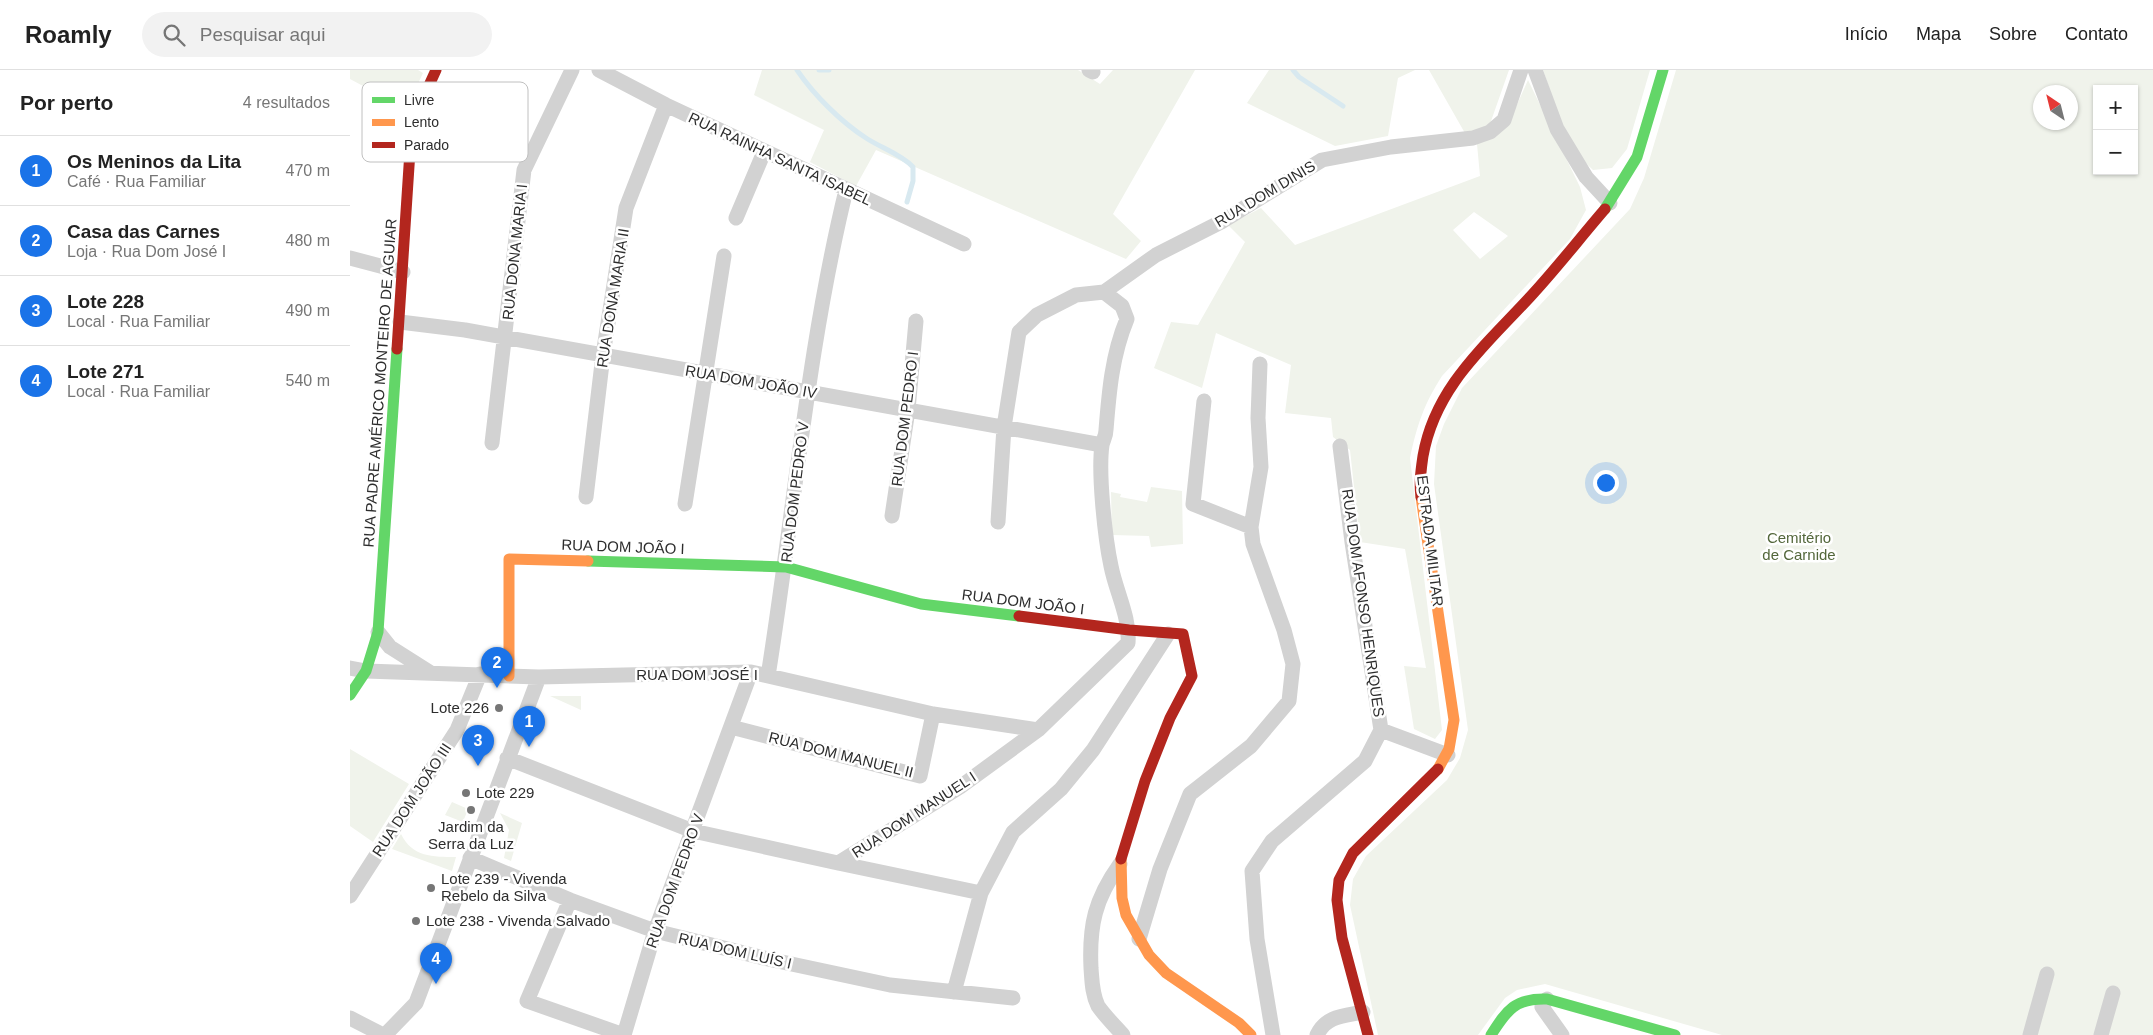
<!DOCTYPE html>
<html lang="pt">
<head>
<meta charset="utf-8">
<style>
  :root { --surface:#fff; --page:#f2f2f2; --text:#222; --muted:#767676; --line:#e0e0e0; --accent:#1a73e8 }
  body { margin:0; font-family:Arial,sans-serif; background:var(--page); color:var(--text) }
  .controls { position:absolute; right:15px; top:15px; display:grid; overflow:hidden; border-radius:0px; box-shadow:0 1px 4px #0004 }
  .controls button { width:45px; height:45px; display:grid; place-items:center; padding:0; border:0; border-bottom:1px solid var(--line); background:var(--surface); color:var(--text); font:25px sans-serif }
  .compass { position:absolute; left:1683px; top:15px; width:45px; height:45px; border-radius:50%; background:var(--surface); box-shadow:0 1px 4px #0004; rotate:325deg }
  .you { position:absolute; left:1255px; top:412px; width:18px; height:18px; margin:-12px; border:4px solid #fff; border-radius:50%; background:#1a73e8; box-shadow:0 0 0 8px #1a73e833 }
  .badge { display:grid; place-items:center; width:32px; height:32px; border-radius:50%; background:var(--accent); color:#fff; font-size:16px; font-weight:700 }
  .pin { position:absolute; translate:-50% -41px; filter:drop-shadow(0 1px 2px #0008) }
  .pin::after { content:''; position:absolute; top:26px; width:18px; height:15px; background:inherit; clip-path:polygon(0 0,100% 0,50% 100%) }
  .list { margin:0; padding:0; list-style:none }
  h2 { display:flex; justify-content:space-between; align-items:center; height:65px; margin:0; padding:0 20px; font-size:21px }
  h2 small { font-size:16px; font-weight:400; color:var(--muted) }
  .list li { display:grid; grid-template-columns:32px 1fr auto; gap:15px; align-items:center; box-sizing:border-box; height:70px; padding:0 20px; border-top:1px solid var(--line) }
  .list b { display:block; font-size:19px; white-space:nowrap }
  .list p { margin:0; font-size:16px; white-space:nowrap; color:var(--muted) }
  .list em { font-size:16px; font-style:normal; color:var(--muted) }
  .icon { flex:none; width:28px; height:28px; fill:none; stroke:currentColor; stroke-width:2; stroke-linecap:round; stroke-linejoin:round }
  .map { position:relative; flex:none; width:1803px; height:965px; overflow:hidden }
  header { display:flex; align-items:center; gap:30px; box-sizing:border-box; height:70px; padding:0 25px; background:var(--surface); border-bottom:1px solid var(--line) }
  header strong { font-size:24px }
  nav { display:flex; gap:28px; margin-inline-start:auto; font-size:18px }
  .search { width:350px; height:45px; background:var(--page); display:flex; align-items:center; gap:12px; box-sizing:border-box; padding:0 18px; border-radius:28px; color:var(--muted); font-size:19px }
  main { display:flex }
  aside { flex:1; background:var(--surface) }
  .map>svg:first-child { display:block }
  .green { fill:#f0f3eb; fill-rule:evenodd }
  .lines { fill:none; stroke-linecap:round; stroke-linejoin:round }
  .stream { stroke:#d8e9f0; stroke-width:5 }
  .street { stroke:#d2d2d2; stroke-width:15 }
  .fast { stroke:#63d668; stroke-width:11 }
  .slow { stroke:#ff974d; stroke-width:11 }
  .jam { stroke:#b3261e; stroke-width:11 }
  .poi-dot { fill:#767676; stroke:#fff; stroke-width:2 }
  .labels { text-anchor:middle; stroke-width:5; stroke-linejoin:round; paint-order:stroke }
  .street-label { font-size:15px; fill:#2d2d2d; stroke:#fff }
  .park-label { font-size:15px; fill:#53673b; stroke:#fff }
  .poi-label { font-size:15px; fill:#2d2d2d; stroke:#fff; text-anchor:start }
  .key { fill:#fff; stroke:#c0c0c0; stroke-width:1 }
  .key-label { font-size:14px; fill:#2d2d2d }
</style>
</head>
<body>
<header>
<strong>Roamly</strong>
<div class="search"><svg class="icon" aria-label="search" viewBox="0 0 24 24"><circle cx="10" cy="10" r="6"/><path d="M15 15l6 6"/></svg>Pesquisar aqui</div>
<nav><a>Início</a><a>Mapa</a><a>Sobre</a><a>Contato</a></nav>
</header>
<main>
<aside>
<h2>Por perto<small>4 resultados</small></h2>
<ul class="list">
<li><span class="badge">1</span><div><b>Os Meninos da Lita</b><p>Café · Rua Familiar</p></div><em>470 m</em></li>
<li><span class="badge">2</span><div><b>Casa das Carnes</b><p>Loja · Rua Dom José I</p></div><em>480 m</em></li>
<li><span class="badge">3</span><div><b>Lote 228</b><p>Local · Rua Familiar</p></div><em>490 m</em></li>
<li><span class="badge">4</span><div><b>Lote 271</b><p>Local · Rua Familiar</p></div><em>540 m</em></li>
</ul>
</aside>
<div class="map">
<svg width="1803" height="965" viewBox="0 0 1803 965">
  <rect width="100%" height="100%" fill="#fff"/>
  <path class="green" d="M0,0H68L73,3L56,39L0,9Z
    M412,0H728L750,14L763,0H845L763,144L791,171L776,189L526,80L506,116L460,92L474,60L404,25Z
    M919,0H1065L1048,8L1038,66L985,76L897,33Z
    M1079,0H1159L1140,54L1116,65Z
    M1193,0H1300L1277,79L1262,98L1243,100C1216,76 1205,33 1193,0Z
    M1326,0H1803V965H1372L1195,914L1167,920L1155,928L1128,965H1028L1000,835L1003,809L1016,786L1097,710L1110,688L1118,660L1084,414L1086,376L1094,354L1112,318L1280,139L1294,108ZM1747,19H1784V101H1747ZM1690,22H1720V52H1690Z
    M1178,10L1230,117L1236,140L1220,169L1092,306C1074,334 1067,355 1060,388L1092,660L1085,669L1064,659L1054,596L1076,598L1055,479L1010,472L1000,380L983,367L981,348L935,343L941,295L866,263L852,318L804,298L821,252L848,255L895,172L878,155L911,138L945,175L1130,106L1127,74L1160,50ZM1124,142L1158,166L1130,189L1103,160Z
    M801,417L832,421L833,474L801,477L799,466L762,465L761,422L771,424L770,427L797,432Z
    M200,626H231V640Z
    M0,679L59,714L23,772L0,756Z
    M102,732L118,739L113,752L95,745Z
    M150,743L172,753L161,791L154,788L159,760Z
    M51,764C62,787 83,787 106,787L102,801L42,779Z"/>
  <g class="lines">
    <path class="stream" d="M447,0C464,25 491,52 516,68C531,78 551,84 563,97V111L557,132
      M469,0H479
      M943,0L949,7L993,36"/>
    <path class="street" d="M249,0L316,35L614,174
      M739,0L743,2
      M1185,0L1207,59L1236,107L1260,133
      M386,148L414,82
      M0,188L53,202
      M50,252L115,260L752,375
      M854,331L843,434L901,457
      M142,373L174,100L222,0
      M236,427L253,285L276,138L316,35
      M335,434L374,186
      M542,446L558,340L566,251
      M648,452L654,357L669,262L687,245L726,225L754,222L806,185L871,152L972,90L1041,77L1123,68L1140,62L1154,50L1171,0
      M28,562L40,577L81,603
      M0,598L16,601L189,607L401,602L583,644L688,660
      M418,606C444,444 457,280 496,120
      M381,657L570,706L583,644
      M1031,660L1098,685
      M157,688L343,761L488,793L610,717L688,660L778,573C780,547 766,522 761,496C755,468 748,403 752,375C753,370 756,366 756,360C759,322 762,285 777,249L772,236L754,222
      M120,788L220,830L305,861L418,889L540,915L663,928
      M488,793L631,823
      M770,794C745,829 739,855 741,898C742,911 742,924 748,936C755,946 765,956 773,965
      M0,826L107,660L130,604
      M220,830L177,931L274,965
      M789,869L810,799L840,724L901,676L939,631L943,594L934,560L903,474L901,457L911,397L908,348L910,294
      M604,922L631,823L663,762L711,719L743,680L818,564
      M1197,929L1192,937L1212,965
      M0,948L33,965
      M35,965L66,933L189,607
      M274,965L305,861L401,602
      M923,965L907,869L902,801L922,771L1015,691L1031,660L1002,472L990,376
      M967,965C976,946 993,946 1013,942
      M1680,965L1697,904
      M1751,965L1763,923"/>
    <path class="fast" d="M1255,139L1287,87L1313,0
      M238,491L436,497L571,534L669,546
      M0,625L16,601L28,562L47,279
      M1141,965C1157,940 1165,928 1197,929L1325,965"/>
    <path class="slow" d="M1071,427L1104,650L1099,679L1088,699
      M159,606V489L238,491
      M771,789L772,828L776,845L799,885L816,903L889,953L901,965"/>
    <path class="jam" d="M47,279L60,81L66,44L86,0
      M1071,427C1069,412 1071,400 1073,386C1085,317 1135,276 1180,227C1206,199 1230,168 1255,139
      M669,546L779,560L833,564L842,606L820,648L795,711L771,789
      M1018,965L992,868L987,830L989,810L1003,783L1088,699"/>
  </g>
  <g class="poi-dot">
    <circle cx="149" cy="638" r="5"/>
    <circle cx="116" cy="723" r="5"/>
    <circle cx="121" cy="740" r="5"/>
    <circle cx="81" cy="818" r="5"/>
    <circle cx="66" cy="851" r="5"/>
  </g>
  <g class="labels">
    <g class="street-label">
      <text transform="translate(430 89) rotate(25)" y="5">RUA RAINHA SANTA ISABEL</text>
      <text transform="translate(915 124) rotate(-31)" y="5">RUA DOM DINIS</text>
      <text transform="translate(165 182) rotate(-84)" y="5">RUA DONA MARIA I</text>
      <text transform="translate(263 228) rotate(-81)" y="5">RUA DONA MARIA II</text>
      <text transform="translate(401 312) rotate(10)" y="5">RUA DOM JOÃO IV</text>
      <text transform="translate(30 313) rotate(-86)" y="5">RUA PADRE AMÉRICO MONTEIRO DE AGUIAR</text>
      <text transform="translate(555 349) rotate(-83)" y="5">RUA DOM PEDRO I</text>
      <text transform="translate(445 422) rotate(-83)" y="5">RUA DOM PEDRO V</text>
      <text transform="translate(1080 471) rotate(83)" y="5">ESTRADA MILITAR</text>
      <text transform="translate(273 477) rotate(2)" y="5">RUA DOM JOÃO I</text>
      <text transform="translate(673 532) rotate(7)" y="5">RUA DOM JOÃO I</text>
      <text transform="translate(1013 533) rotate(82)" y="5">RUA DOM AFONSO HENRIQUES</text>
      <text x="347" y="610">RUA DOM JOSÉ I</text>
      <text transform="translate(491 685) rotate(14)" y="5">RUA DOM MANUEL II</text>
      <text transform="translate(62 730) rotate(-57)" y="5">RUA DOM JOÃO III</text>
      <text transform="translate(564 745) rotate(-33)" y="5">RUA DOM MANUEL I</text>
      <text transform="translate(325 811) rotate(-70)" y="5">RUA DOM PEDRO V</text>
      <text transform="translate(385 881) rotate(13)" y="5">RUA DOM LUÍS I</text>
    </g>
    <g class="park-label">
      <text x="1449" y="473">Cemitério<tspan x="1449" dy="17">de Carnide</tspan></text>
    </g>
    <g class="poi-label">
      <text x="139" y="643" text-anchor="end">Lote 226</text>
      <text x="126" y="728">Lote 229</text>
      <text x="121" y="762" text-anchor="middle">Jardim da<tspan x="121" dy="17">Serra da Luz</tspan></text>
      <text x="91" y="814">Lote 239 - Vivenda<tspan x="91" dy="17">Rebelo da Silva</tspan></text>
      <text x="76" y="856">Lote 238 - Vivenda Salvado</text>
    </g>
  </g>
  <rect x="12" y="12" width="166" height="80" rx="8" class="key"/>
  <rect x="22" y="27" width="23" height="6" fill="#63d668"/>
  <rect x="22" y="49" width="23" height="7" fill="#ff974d"/>
  <rect x="22" y="72" width="23" height="6" fill="#b3261e"/>
  <g class="key-label">
    <text x="54" y="35">Livre</text>
    <text x="54" y="57">Lento</text>
    <text x="54" y="80">Parado</text>
  </g>
</svg>
<div class="controls">
<button>+</button>
<button>−</button>
</div>
<svg class="compass" viewBox="-18 -18 36 36"><path d="M0-13l5 13h-10z" fill="#e53935"/><path d="M0 13l5-13h-10z" fill="#767676"/></svg>
<div class="you"></div>
<div class="pin badge" style="left:179px;top:677px">1</div>
<div class="pin badge" style="left:147px;top:618px">2</div>
<div class="pin badge" style="left:128px;top:696px">3</div>
<div class="pin badge" style="left:86px;top:914px">4</div>
</div>
</main>
</body>
</html>
